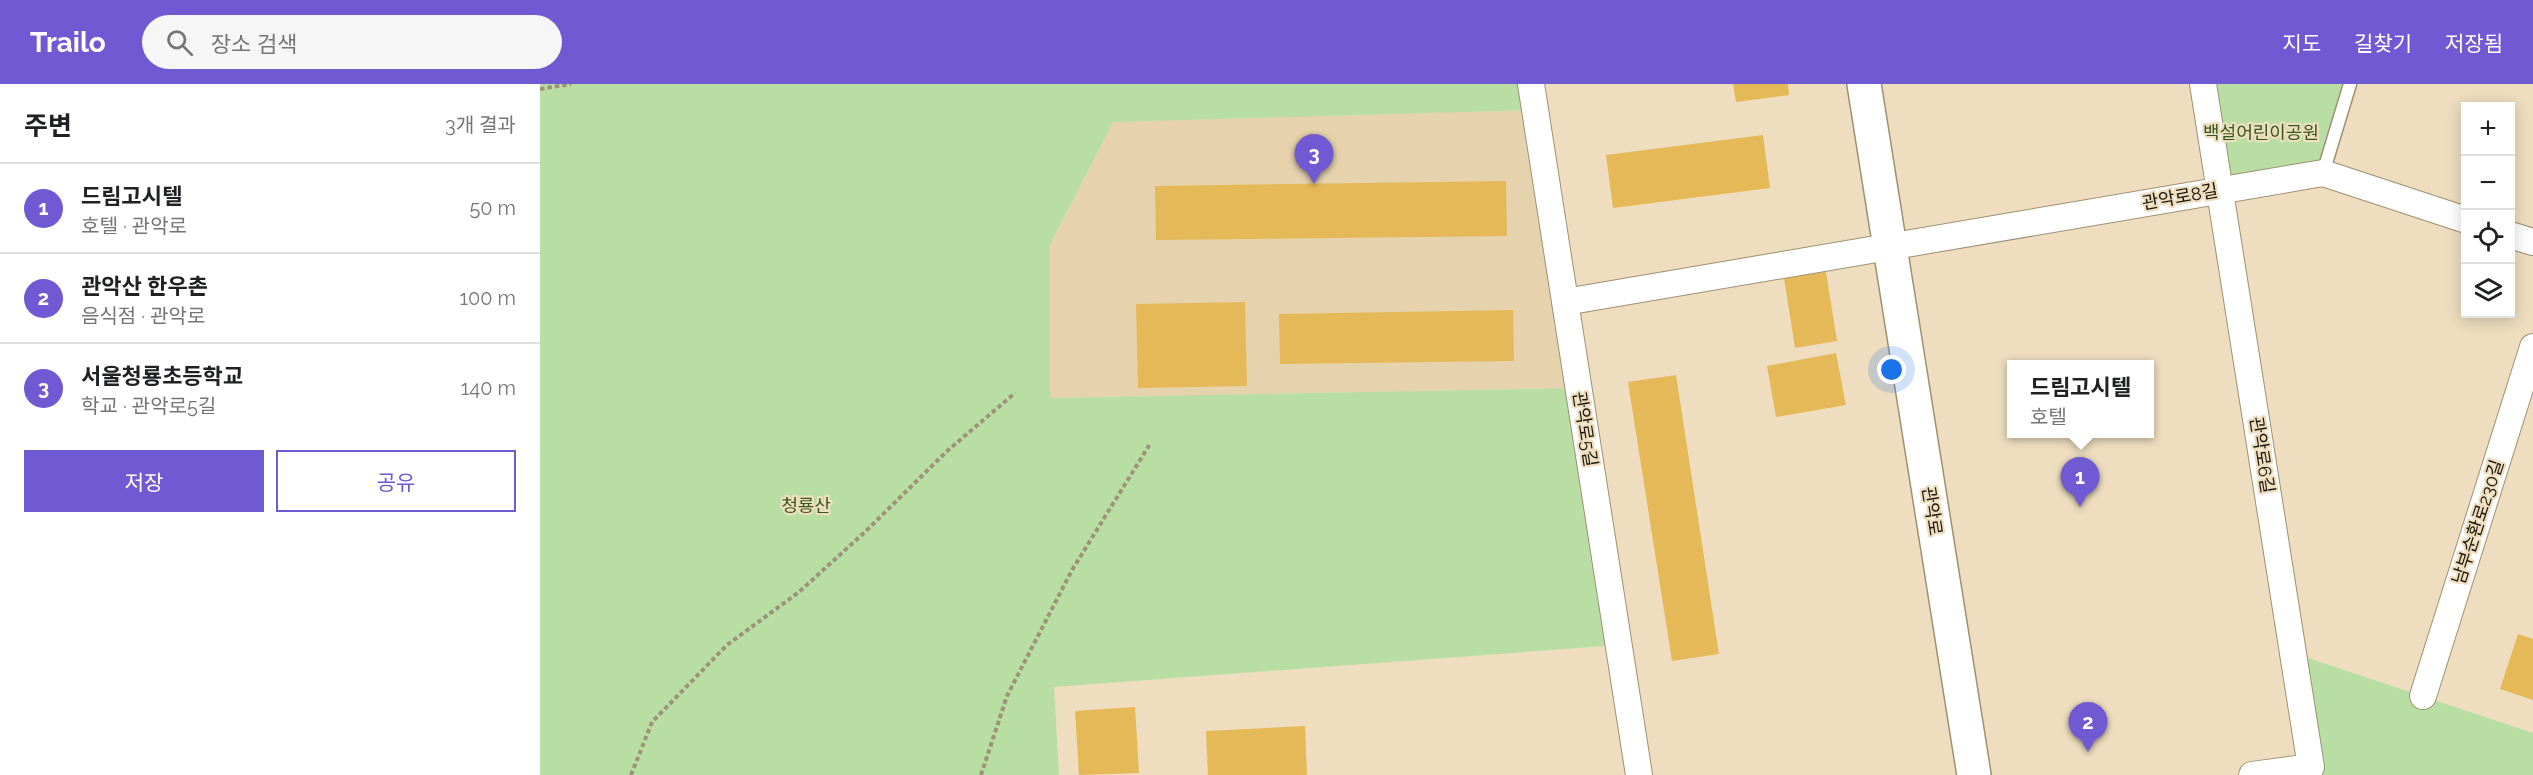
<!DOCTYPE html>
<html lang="ko">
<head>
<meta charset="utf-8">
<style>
  :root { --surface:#fff; --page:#f6f6f6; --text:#202124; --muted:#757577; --line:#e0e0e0; --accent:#705ad4 }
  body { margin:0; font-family:Raleway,"Noto Sans KR",sans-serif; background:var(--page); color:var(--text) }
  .controls { position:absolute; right:18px; top:18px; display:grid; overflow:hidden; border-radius:0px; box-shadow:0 3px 15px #0003 }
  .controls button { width:54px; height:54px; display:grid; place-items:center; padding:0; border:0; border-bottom:2px solid var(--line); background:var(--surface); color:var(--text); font:30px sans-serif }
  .you { position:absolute; left:1352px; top:286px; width:21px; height:21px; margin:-15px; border:4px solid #fff; border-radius:50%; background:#1a73e8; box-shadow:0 0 0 9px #1a73e833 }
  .badge { display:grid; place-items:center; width:39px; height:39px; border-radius:50%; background:var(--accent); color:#fff; font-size:20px; font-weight:700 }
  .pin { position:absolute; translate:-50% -50px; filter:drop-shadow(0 2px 3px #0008) }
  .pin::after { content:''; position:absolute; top:32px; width:21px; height:18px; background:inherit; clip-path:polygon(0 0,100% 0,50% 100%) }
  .popup { position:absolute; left:1467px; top:276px; width:147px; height:78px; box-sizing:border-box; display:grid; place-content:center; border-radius:0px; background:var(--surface); filter:drop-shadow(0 2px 4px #0005); font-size:20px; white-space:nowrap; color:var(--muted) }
  .popup b { font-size:22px; color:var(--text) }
  .popup::after { content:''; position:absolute; left:50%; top:100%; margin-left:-12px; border:12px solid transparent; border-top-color:var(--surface) }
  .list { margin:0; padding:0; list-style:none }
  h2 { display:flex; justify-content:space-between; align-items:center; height:78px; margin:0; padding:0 24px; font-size:26px }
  h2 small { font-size:20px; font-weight:400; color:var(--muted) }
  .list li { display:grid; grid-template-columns:39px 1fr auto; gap:18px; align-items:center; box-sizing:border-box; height:90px; padding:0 24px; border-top:2px solid var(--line) }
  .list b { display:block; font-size:22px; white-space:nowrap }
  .list p { margin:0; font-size:20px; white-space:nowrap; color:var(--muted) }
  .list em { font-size:20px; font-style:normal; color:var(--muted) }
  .actions { display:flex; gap:12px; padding:18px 24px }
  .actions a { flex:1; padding:14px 0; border:2px solid var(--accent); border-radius:0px; text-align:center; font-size:21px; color:var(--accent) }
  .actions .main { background:var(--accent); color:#fff }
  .icon { flex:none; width:33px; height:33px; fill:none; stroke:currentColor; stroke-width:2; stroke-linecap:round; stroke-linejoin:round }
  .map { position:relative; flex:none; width:1993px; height:691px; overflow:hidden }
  header { display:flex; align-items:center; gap:36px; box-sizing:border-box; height:84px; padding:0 30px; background:var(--accent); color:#fff }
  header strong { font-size:28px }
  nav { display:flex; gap:33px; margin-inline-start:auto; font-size:21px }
  .search { width:420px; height:54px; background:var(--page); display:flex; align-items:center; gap:15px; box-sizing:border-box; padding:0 21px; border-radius:33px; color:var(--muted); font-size:22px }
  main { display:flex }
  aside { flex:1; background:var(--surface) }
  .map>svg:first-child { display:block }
  .built { fill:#e6d3ad }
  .green { fill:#b9dea3 }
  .building { fill:#e5b957 }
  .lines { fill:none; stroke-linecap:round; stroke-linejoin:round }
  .service-casing { stroke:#9e9072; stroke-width:15 }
  .minor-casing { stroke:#9e9072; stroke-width:28 }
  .primary-casing { stroke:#9e9072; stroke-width:36 }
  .path { stroke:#9e927a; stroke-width:4; stroke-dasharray:4.5 3; stroke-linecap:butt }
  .service { stroke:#fff; stroke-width:12 }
  .minor { stroke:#fff; stroke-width:26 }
  .primary { stroke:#fff; stroke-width:33 }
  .labels { text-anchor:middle; stroke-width:4.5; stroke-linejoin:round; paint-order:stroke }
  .park-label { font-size:18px; fill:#35571d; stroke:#eedebf }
  .street-label { font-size:18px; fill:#1a1509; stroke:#eedebf }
</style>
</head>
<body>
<header>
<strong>Trailo</strong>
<div class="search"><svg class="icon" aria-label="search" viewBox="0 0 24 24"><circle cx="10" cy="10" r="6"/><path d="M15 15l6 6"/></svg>장소 검색</div>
<nav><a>지도</a><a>길찾기</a><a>저장됨</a></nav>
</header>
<main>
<aside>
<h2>주변<small>3개 결과</small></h2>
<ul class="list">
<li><span class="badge">1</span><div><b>드림고시텔</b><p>호텔 · 관악로</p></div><em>50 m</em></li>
<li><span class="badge">2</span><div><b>관악산 한우촌</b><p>음식점 · 관악로</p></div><em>100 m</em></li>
<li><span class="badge">3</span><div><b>서울청룡초등학교</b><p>학교 · 관악로5길</p></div><em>140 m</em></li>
</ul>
<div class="actions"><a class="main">저장</a><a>공유</a></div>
</aside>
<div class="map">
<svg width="1993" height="691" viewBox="0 0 1993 691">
  <rect width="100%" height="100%" fill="#eedebf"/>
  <path class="built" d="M991,0L1039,304L510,314V161L573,38Z"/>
  <path class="green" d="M0,0H991L995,26L573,38L510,161V314L1039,304L1079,561L514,603L519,691H0Z
    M1663,0H1810L1783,89L1680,106Z
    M1753,569L1993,649V691H1712L1771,682Z"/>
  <path class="building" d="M1193,0H1248L1249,11L1196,18Z
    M1223,51L1230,104L1073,124L1066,71Z
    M966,97L967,152L616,156L615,102Z
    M1286,188L1297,257L1255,264L1244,194Z
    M705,218L707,302L598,304L596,220Z
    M973,226L974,277L740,280L739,230Z
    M1296,269L1306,321L1236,333L1227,282Z
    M1136,291L1179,570L1132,577L1088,298Z
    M1978,550L1993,555V616L1960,605Z
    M595,623L599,689L539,691L535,627Z
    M765,642L767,691H668L666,647Z"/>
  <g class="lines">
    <g class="service-casing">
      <path id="service" d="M1783,89L1810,0"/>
    </g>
    <g class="minor-casing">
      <path id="minor" d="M991,0L1099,691
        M1663,0L1771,683L1712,691
        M1970,151L1993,158
        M1025,218L1783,89L1926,136
        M1883,612L1993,263"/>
    </g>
    <g class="primary-casing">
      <path id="primary" d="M1324,0L1434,691"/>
    </g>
    <path class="path" d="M0,5L31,0
      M91,691L112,638L187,561L259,508L326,447L406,368L475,309
      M441,691L467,612L532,486L610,360"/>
    <use href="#service" class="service"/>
    <use href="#minor" class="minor"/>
    <use href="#primary" class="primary"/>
  </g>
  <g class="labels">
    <g class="park-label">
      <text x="1721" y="55">백설어린이공원</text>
      <text x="266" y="428">청룡산</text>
    </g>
    <g class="street-label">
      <text transform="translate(1640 113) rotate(-10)" y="6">관악로8길</text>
      <text transform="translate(1045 345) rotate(81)" y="6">관악로5길</text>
      <text transform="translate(1722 371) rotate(81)" y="6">관악로6길</text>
      <text transform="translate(1392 427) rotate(81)" y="6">관악로</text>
      <text transform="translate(1938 438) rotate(-72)" y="6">남부순환로230길</text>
    </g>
  </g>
</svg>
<div class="controls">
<button>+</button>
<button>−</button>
<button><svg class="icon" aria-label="locate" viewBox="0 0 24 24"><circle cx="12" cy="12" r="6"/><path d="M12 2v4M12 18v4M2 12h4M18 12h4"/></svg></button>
<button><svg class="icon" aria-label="layers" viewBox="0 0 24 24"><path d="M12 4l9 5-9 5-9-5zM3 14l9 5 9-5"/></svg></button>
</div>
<div class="you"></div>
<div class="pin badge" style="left:1540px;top:423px">1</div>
<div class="popup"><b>드림고시텔</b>호텔</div>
<div class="pin badge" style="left:1548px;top:668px">2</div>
<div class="pin badge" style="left:774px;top:100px">3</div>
</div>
</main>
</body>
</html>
